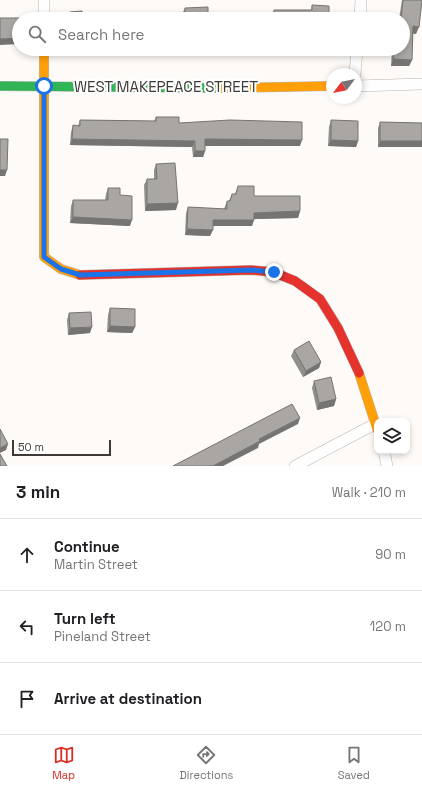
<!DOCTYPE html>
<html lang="en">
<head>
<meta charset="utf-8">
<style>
  :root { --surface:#fff; --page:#f6f6f6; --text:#202124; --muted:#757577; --line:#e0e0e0; --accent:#d93025 }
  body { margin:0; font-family:"Space Grotesk",sans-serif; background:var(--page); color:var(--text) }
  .controls { position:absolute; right:12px; bottom:12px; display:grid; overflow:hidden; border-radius:8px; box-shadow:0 2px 6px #0003 }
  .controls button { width:36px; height:36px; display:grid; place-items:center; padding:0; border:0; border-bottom:1px solid var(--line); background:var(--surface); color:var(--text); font:20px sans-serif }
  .compass { position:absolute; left:326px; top:68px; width:36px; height:36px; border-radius:50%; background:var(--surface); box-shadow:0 2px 6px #0003; rotate:238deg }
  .scale { position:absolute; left:12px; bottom:10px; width:99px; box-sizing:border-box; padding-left:4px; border:2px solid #3f3a35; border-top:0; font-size:11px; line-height:14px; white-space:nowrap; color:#3f3a35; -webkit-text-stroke:3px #fff; paint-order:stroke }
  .stop { position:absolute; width:12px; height:12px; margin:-9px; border:3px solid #1a73e8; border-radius:50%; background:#fff }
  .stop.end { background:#1a73e8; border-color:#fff; box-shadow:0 1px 4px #0008 }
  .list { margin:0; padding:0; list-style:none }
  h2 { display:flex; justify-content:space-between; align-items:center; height:52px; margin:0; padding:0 16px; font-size:17px }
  h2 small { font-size:13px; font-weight:400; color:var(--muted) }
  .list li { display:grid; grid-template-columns:26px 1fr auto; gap:12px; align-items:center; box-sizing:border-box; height:72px; padding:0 16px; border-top:1px solid var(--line) }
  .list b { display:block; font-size:15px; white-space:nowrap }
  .list p { margin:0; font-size:13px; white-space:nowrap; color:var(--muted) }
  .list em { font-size:13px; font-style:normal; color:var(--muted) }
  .icon { flex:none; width:22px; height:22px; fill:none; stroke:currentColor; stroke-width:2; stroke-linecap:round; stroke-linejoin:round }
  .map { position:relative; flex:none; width:422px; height:466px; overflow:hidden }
  .search { position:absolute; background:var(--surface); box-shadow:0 2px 6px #0003; left:12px; right:12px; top:12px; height:44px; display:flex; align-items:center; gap:10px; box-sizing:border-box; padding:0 14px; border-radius:22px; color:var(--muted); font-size:15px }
  .sheet { height:268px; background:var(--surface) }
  nav { display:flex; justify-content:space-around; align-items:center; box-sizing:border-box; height:56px; border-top:1px solid var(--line); background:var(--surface); font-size:11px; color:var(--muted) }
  nav a { display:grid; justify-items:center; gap:2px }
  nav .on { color:var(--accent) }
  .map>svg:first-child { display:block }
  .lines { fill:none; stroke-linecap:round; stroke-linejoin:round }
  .street-casing { stroke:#b9b6b2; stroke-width:12 }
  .fast-casing { stroke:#b9b6b2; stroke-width:10 }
  .slow-casing { stroke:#b9b6b2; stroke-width:10 }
  .jam-casing { stroke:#b9b6b2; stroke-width:10 }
  .street { stroke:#fffefe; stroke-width:11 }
  .fast { stroke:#30b455; stroke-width:9 }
  .slow { stroke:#ff9f0a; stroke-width:9 }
  .jam { stroke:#e5322d; stroke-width:9 }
  .wall { fill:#918f8c }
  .shaded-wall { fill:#767472 }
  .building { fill:#a9a6a3; stroke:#767472 }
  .route { stroke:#1a73e8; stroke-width:5 }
  .labels { text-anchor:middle; stroke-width:4; stroke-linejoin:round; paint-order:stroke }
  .street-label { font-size:15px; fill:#3f3a35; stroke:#fff }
</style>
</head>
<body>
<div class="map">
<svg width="422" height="466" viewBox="0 0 422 466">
  <rect width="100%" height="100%" fill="#fdfaf7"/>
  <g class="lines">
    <g class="street-casing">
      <path id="street" d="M44,19V0
        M360,19L361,0
        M355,74L357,49
        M356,86L422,84
        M384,451L387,466
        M295,466L375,424"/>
    </g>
    <g class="fast-casing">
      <path id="fast" d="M0,86L221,88"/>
    </g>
    <g class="slow-casing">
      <path id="slow" d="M44,49V257L61,269L80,275
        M221,88L332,86
        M359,373L377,429"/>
    </g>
    <g class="jam-casing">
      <path id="jam" d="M80,275L251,270L273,272L295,281L320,299L338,328L359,373"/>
    </g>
    <use href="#street" class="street"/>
    <use href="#fast" class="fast"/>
    <use href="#slow" class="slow"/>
    <use href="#jam" class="jam"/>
  </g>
  <path class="wall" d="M402,0H422L416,34L413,33L412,60L409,66H391L392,49H403V19H399Z
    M312,5L329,16L332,19H272V16L274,10H311Z
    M185,8L208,13L253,19H182V14Z
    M70,12L82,19H67Z
    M156,117L179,123L300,146H205V151L203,157H193L192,147L70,145L71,132L73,125L78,126L80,120L154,121Z
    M331,120L358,141L356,147L328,146L329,127Z
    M380,122L422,123V147H378V128Z
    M156,164L176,210L145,211L144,185L147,179H154V170Z
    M238,186L254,196L300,211L298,218L254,219L252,226H213L210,236L185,235L186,213L188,207L224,209L227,201H229L232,194H235Z
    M108,188L120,195L130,226L70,223L71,206L73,200H105L106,194Z
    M110,308L135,327L132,333L107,332L108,315Z
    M69,313L90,333L68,335L67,320Z
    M294,350L321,362L319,368L303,377L291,356Z
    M314,381L336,399L334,406L317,410L312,388Z"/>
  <path class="shaded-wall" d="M413,26L419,27L416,34L411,33Z
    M19,38V44L0,45V39Z
    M393,59L412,60L409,66H391Z
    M72,139L195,141L192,147L70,145Z
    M205,139L302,140L300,146H203Z
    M331,140L358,141L356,147L328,146Z
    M380,141H422V147H378Z
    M195,151H205L203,157H193Z
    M0,170H7L5,176H0Z
    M178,203L176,210L145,211L147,204Z
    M300,211L298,218L252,219L254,213Z
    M73,217L132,220L130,226L70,223Z
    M213,220H254L252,226H211Z
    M187,229L213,230L210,236L185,235Z
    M110,326L135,327L132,333L107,332Z
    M92,327L90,333L68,335L70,328Z
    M321,362L319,368L303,377L306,371Z
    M336,399L334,406L317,410L319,403Z
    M300,418L298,424L259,444L258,448L223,466H213L259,439Z
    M8,444L6,450L0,453V448Z"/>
  <path class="building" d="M403,0H422L419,27L413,26L412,60L393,59L394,49H403V19H401Z
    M312,5L329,6V16L332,15V19H274V10H312Z
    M208,7V13L254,15L253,19H185V8Z
    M82,11V19H70V12Z
    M0,18H21V19H19V38L0,39Z
    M146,18L170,19H146Z
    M156,117H179V123L230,120L302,122V140L205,139V151H195V141L72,139L73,125L80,126V120L156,121Z
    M331,120L358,121V141L331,140Z
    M380,122L422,123V141H380Z
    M0,139H8L7,170H0Z
    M175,163L178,203L147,204V179H157L156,164Z
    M238,186H254V196H300V211L254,213V220H213V230L187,229L188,207L227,209V201H230L232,194H236Z
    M108,188H120V195L132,196V220L73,217V200H108Z
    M110,308L135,309V327L110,326Z
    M91,312L92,327L70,328L69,313Z
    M309,341L321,362L306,371L294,350Z
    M331,377L336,399L319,403L314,381Z
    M292,404L300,418L259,439L260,441L213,466H173Z
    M0,429L8,444L0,448Z
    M0,454L7,466H0Z"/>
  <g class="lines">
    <path class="route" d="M44,86V257L61,269L80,275L252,270L274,272"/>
  </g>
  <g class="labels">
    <g class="street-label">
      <text x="166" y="92">WEST MAKEPEACE STREET</text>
    </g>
  </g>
</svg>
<div class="controls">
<button><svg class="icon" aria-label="layers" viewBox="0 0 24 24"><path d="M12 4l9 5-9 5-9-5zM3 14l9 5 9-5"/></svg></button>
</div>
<svg class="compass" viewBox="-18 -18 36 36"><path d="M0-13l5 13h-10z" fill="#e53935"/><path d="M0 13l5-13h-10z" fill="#757577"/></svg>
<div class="scale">50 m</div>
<div class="stop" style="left:44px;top:86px"></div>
<div class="stop end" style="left:274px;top:272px"></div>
<div class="search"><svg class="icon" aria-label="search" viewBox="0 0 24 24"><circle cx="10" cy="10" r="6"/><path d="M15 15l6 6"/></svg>Search here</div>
</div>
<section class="sheet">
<h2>3 min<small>Walk · 210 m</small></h2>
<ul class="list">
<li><svg class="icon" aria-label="ahead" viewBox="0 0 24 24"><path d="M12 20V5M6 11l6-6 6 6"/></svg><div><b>Continue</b><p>Martin Street</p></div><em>90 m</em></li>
<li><svg class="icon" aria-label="left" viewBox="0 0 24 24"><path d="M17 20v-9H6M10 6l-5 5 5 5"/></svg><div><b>Turn left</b><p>Pineland Street</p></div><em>120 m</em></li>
<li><svg class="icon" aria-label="arrive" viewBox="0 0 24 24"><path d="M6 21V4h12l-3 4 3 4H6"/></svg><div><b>Arrive at destination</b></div></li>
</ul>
</section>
<nav>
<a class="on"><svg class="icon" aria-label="map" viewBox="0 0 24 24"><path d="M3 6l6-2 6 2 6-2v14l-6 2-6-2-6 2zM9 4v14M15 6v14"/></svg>Map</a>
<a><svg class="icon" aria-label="directions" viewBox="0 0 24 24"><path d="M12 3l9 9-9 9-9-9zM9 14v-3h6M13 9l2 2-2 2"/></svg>Directions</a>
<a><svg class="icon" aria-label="saved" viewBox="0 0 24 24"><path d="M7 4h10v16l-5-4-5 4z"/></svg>Saved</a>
</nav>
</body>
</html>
